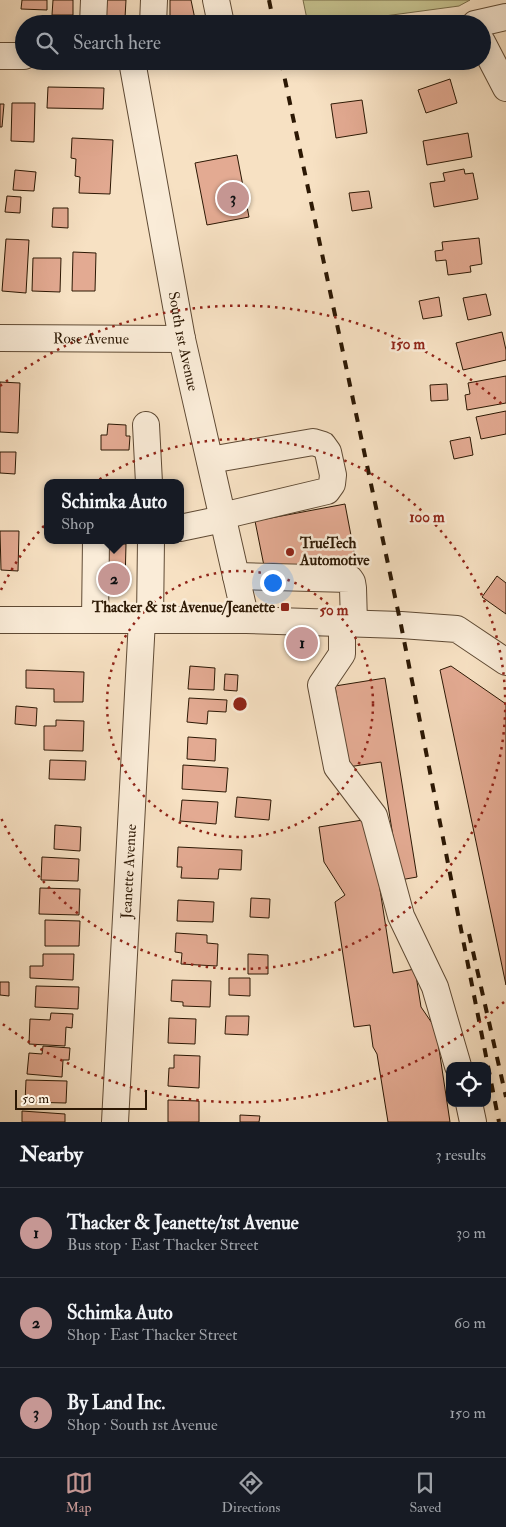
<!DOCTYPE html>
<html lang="en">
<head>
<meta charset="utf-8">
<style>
  :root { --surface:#171b24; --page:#242831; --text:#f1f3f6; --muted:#9ea1a6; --line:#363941; --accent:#c59692 }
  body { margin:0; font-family:"IM FELL Double Pica",serif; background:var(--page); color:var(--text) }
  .controls { position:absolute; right:15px; bottom:15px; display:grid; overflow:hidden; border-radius:10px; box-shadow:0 2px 12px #0003 }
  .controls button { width:45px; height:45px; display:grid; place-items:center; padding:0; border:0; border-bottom:1px solid var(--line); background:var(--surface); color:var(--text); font:25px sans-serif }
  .scale { position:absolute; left:15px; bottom:12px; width:132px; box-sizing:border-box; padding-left:5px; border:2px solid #2c1804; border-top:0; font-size:14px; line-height:18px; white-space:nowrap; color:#2c1804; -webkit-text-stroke:4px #faecd8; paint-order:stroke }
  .you { position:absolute; left:272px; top:582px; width:18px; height:18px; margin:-12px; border:4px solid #fff; border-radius:50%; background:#1a73e8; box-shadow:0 0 0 8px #1a73e833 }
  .badge { display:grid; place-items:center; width:32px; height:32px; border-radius:50%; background:var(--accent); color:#111; font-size:16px; font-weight:700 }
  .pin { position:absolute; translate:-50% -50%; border:2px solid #fff; box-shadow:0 1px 5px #0006 }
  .popup { position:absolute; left:44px; top:479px; width:140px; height:65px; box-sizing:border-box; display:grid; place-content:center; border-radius:10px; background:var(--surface); filter:drop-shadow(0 1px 4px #0005); font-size:16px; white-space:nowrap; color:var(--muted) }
  .popup b { font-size:19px; color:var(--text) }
  .popup::after { content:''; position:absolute; left:50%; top:100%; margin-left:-10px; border:10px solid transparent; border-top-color:var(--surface) }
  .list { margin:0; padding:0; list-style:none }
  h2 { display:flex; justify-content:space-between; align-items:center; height:65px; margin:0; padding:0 20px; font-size:21px }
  h2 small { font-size:16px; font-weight:400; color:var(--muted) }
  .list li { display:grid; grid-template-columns:32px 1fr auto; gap:15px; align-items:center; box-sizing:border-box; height:90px; padding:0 20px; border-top:1px solid var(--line) }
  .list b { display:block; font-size:19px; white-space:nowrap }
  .list p { margin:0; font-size:16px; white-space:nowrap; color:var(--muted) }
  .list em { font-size:16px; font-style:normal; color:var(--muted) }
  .icon { flex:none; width:28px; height:28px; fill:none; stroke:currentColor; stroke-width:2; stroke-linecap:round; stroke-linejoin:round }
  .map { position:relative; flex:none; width:506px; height:1122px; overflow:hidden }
  .search { position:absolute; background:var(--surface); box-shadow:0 2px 12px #0003; left:15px; right:15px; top:15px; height:55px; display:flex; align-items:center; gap:12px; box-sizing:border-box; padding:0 18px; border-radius:28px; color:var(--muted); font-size:19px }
  .sheet { height:335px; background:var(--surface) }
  nav { display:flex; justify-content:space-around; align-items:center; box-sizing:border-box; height:70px; border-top:1px solid var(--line); background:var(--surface); font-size:14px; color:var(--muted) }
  nav a { display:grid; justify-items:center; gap:2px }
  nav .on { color:var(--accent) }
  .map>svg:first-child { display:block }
  .green { fill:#c5c18e; stroke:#786c49 }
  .building { fill:#e3aa92; stroke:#2c1804 }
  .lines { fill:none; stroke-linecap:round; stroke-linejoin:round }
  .minor-casing { stroke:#5f4a34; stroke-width:28 }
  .minor { stroke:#faecd8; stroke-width:26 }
  .rail { stroke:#2c1804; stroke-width:4; stroke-dasharray:9 9; stroke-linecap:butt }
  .ring { fill:none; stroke:#8f2418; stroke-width:2.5; stroke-dasharray:2.5 5 }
  .poi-dot { fill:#8f2418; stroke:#faecd8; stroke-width:2 }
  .labels { text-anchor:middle; stroke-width:5; stroke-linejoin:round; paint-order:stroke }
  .street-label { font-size:15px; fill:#2c1804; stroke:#faecd8 }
  .poi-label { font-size:15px; font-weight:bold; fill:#2c1804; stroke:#faecd8; text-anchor:start }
  .centre { fill:#8f2418; stroke:#faecd8; stroke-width:2.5 }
  .ring-label { font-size:15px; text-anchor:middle; font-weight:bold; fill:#8f2418; stroke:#faecd8; stroke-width:5; stroke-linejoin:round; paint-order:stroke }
</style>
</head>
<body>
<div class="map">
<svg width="506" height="1122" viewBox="0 0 506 1122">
  <rect width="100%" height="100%" fill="#f7e1c3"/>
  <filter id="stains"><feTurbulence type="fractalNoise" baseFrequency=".004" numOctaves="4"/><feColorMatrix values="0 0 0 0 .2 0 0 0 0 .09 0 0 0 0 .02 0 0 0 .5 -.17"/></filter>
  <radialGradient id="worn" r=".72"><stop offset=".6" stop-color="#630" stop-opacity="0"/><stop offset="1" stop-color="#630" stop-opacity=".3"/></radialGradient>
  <path class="green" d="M303,0H470L459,6L325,24H308Z"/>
  <path class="building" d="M22,0H47V10L21,9Z
    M53,0H73V15H52Z
    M107,0H126L125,18L106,17Z
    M170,0H191L196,24H170Z
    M450,79L457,103L426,113L418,90Z
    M48,87L104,88L103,109L47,108Z
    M362,100L367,133L336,138L331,104Z
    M12,103H35L34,142L11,141Z
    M0,104H4L2,127H0Z
    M468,133L472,157L427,165L423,141Z
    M72,138L113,140L110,194L79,193L80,177L75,176L76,159L71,158Z
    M237,155L249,217L207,225L195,163Z
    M464,169L465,174L473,173L478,199L434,207L430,183L445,181L443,173Z
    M15,170L36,172L34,191L13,190Z
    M369,191L372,208L352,211L349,193Z
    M7,196L21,197L20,213L5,212Z
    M53,208H68V228L52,227Z
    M479,238L482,264L470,266L471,272L448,275L446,260L436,261L435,251L443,250L442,242Z
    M6,239L29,240L26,293L2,291Z
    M73,252L96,253L95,291H72Z
    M33,258H61L60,292L32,291Z
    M486,294L491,315L468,320L463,298Z
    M439,297L442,316L423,319L419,301Z
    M502,332L506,350V360L463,370L456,343Z
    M506,376V403L467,410L465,395L470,394L468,383Z
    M0,382L20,383L18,433L0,432Z
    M447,384L448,400L431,401L430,385Z
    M506,411V434L481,439L476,417Z
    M108,424L126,425V436H130L129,450H101V435H107Z
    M470,437L473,455L454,459L450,441Z
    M0,452H16L15,474L0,473Z
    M345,504L357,567L345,571H265L255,521Z
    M0,531H19L18,571L1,570Z
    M59,540H85V543H59Z
    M105,544H126L125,584L104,583Z
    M497,576L506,583V614L482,597Z
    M190,666L215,668L214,690L188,689Z
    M451,666L506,704V985L440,670Z
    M26,670L84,672L83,702H54V689L26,688Z
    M225,674L238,675L237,691L224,690Z
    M385,678L417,877L400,880L381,762L348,767L335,686Z
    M189,698L227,700L226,712L208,711L207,724L187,722Z
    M16,706L37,708L36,726L15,724Z
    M56,720L84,721L83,751L44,750V726H56Z
    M188,737L216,739L215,761L187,759Z
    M50,760L86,761L85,780L49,779Z
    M183,765L228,768L226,792L182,789Z
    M237,797L271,800L269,820L235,817Z
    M182,800L218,802L216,824L180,821Z
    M369,819L393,973L415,969L421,1007L436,1029L450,1122H388L377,1054L373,1047L370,1025L354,1027L335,902L345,895L324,862L319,827Z
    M55,825L81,827L80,851L54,849Z
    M178,847L242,850L241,870L219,869L218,879L181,878L182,867H177Z
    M42,857L79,859L78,881L41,880Z
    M40,888L80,889L79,915L39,914Z
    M251,898L270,899L269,918L250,917Z
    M178,900L214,902L213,922L177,921Z
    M45,920L80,921L79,946H45Z
    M176,933L207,935V943L218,944L217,966L181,964L182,953L175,952Z
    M43,954H74L73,980L30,978V966H43Z
    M248,954L268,955V974H248Z
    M229,978H250V996L229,995Z
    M172,980L211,981L210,1007L183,1006V1002L171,1001Z
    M0,982H9V996L0,995Z
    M36,986L79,987L78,1009L35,1007Z
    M51,1013L73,1014L72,1028L66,1027L65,1046L29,1044L30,1019L50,1020Z
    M226,1016H249L248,1035L225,1034Z
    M169,1018L196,1019L195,1044L168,1043Z
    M43,1046L70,1048L69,1060H63L62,1077L27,1074L29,1053L42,1054Z
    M174,1055L200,1056L199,1088L168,1086L169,1068H174Z
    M26,1080L67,1081L66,1103L25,1102Z
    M168,1100L199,1101V1122H168Z
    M22,1111L65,1114V1122H22Z
    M240,1115L260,1116L259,1122H240Z"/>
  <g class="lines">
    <g class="minor-casing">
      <g id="minor">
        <path d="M216,0L221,24"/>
        <path d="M93,24L94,0"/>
        <path d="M153,24L154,0"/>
        <path d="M475,24L506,17"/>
        <path d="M482,42L506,88"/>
        <path d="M0,56H24"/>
        <path id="s1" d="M132,61L182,339L246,620"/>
        <path id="s2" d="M0,338L182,339"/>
        <path d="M146,425L149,483"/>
        <path d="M210,460L313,442L323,445L328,452L333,475L332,484L327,491L222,516"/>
        <path d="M180,528L223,519"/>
        <path d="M236,576L350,579L352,582L353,588L354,623"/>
        <path d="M0,620H246L401,625L457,629L506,662"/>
        <path d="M95,620L96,540"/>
        <path d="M150,620L151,540"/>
        <path d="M342,623V654L321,685L337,767L374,816L401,916L435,987L458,1066"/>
        <path d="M469,1103L473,1122"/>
        <path id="s3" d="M115,1122L142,620"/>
      </g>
    </g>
    <use href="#minor" class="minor"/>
    <path class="rail" d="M269,0L274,24
      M281,61L401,625L499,1122
      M469,934L506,1097"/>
  </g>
  <g class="ring">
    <circle cx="240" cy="704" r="133"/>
    <path d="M1 590A265 265 0 1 1 1 818"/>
    <path d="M504 1002A398 398 0 0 1 0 1022M0 386A398 398 0 0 1 504 406"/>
  </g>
  <g class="poi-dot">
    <circle cx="290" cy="552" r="5"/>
    <rect x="280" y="602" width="10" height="10" rx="2.5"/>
  </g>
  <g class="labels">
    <g class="street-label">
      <text dy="5" stroke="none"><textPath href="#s2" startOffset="91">Rose Avenue</textPath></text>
      <text dy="5" stroke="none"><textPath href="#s1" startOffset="285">South 1st Avenue</textPath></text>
      <text dy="5" stroke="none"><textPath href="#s3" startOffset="251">Jeanette Avenue</textPath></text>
    </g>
    <g class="poi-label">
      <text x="300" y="548">TrueTech<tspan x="300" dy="17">Automotive</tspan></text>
      <text x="275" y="612" text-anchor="end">Thacker &amp; 1st Avenue/Jeanette</text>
    </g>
  </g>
  <circle cx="240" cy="704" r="8" class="centre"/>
  <g class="ring-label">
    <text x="408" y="349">150 m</text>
    <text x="427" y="522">100 m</text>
    <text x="334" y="615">50 m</text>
  </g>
  <rect width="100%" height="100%" filter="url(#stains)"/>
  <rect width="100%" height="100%" fill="url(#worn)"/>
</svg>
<div class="controls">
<button><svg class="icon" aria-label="locate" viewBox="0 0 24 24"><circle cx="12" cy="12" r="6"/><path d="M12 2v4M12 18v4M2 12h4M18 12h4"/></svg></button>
</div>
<div class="scale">50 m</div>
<div class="you"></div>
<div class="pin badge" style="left:302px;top:643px">1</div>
<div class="pin badge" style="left:114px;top:579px">2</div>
<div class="popup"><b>Schimka Auto</b>Shop</div>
<div class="pin badge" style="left:233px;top:198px">3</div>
<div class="search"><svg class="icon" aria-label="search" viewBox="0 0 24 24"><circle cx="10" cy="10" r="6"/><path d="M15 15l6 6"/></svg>Search here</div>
</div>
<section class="sheet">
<h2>Nearby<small>3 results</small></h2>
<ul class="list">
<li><span class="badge">1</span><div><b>Thacker &amp; Jeanette/1st Avenue</b><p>Bus stop · East Thacker Street</p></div><em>30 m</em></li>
<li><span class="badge">2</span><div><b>Schimka Auto</b><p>Shop · East Thacker Street</p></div><em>60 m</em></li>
<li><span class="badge">3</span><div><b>By Land Inc.</b><p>Shop · South 1st Avenue</p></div><em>150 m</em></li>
</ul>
</section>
<nav>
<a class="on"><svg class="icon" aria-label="map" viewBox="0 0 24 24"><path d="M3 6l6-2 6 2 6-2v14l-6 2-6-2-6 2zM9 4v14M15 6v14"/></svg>Map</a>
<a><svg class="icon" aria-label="directions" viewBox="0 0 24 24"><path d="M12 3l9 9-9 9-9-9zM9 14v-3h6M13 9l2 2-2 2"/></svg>Directions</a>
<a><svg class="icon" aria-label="saved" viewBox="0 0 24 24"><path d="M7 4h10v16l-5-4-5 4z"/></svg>Saved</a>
</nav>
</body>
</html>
